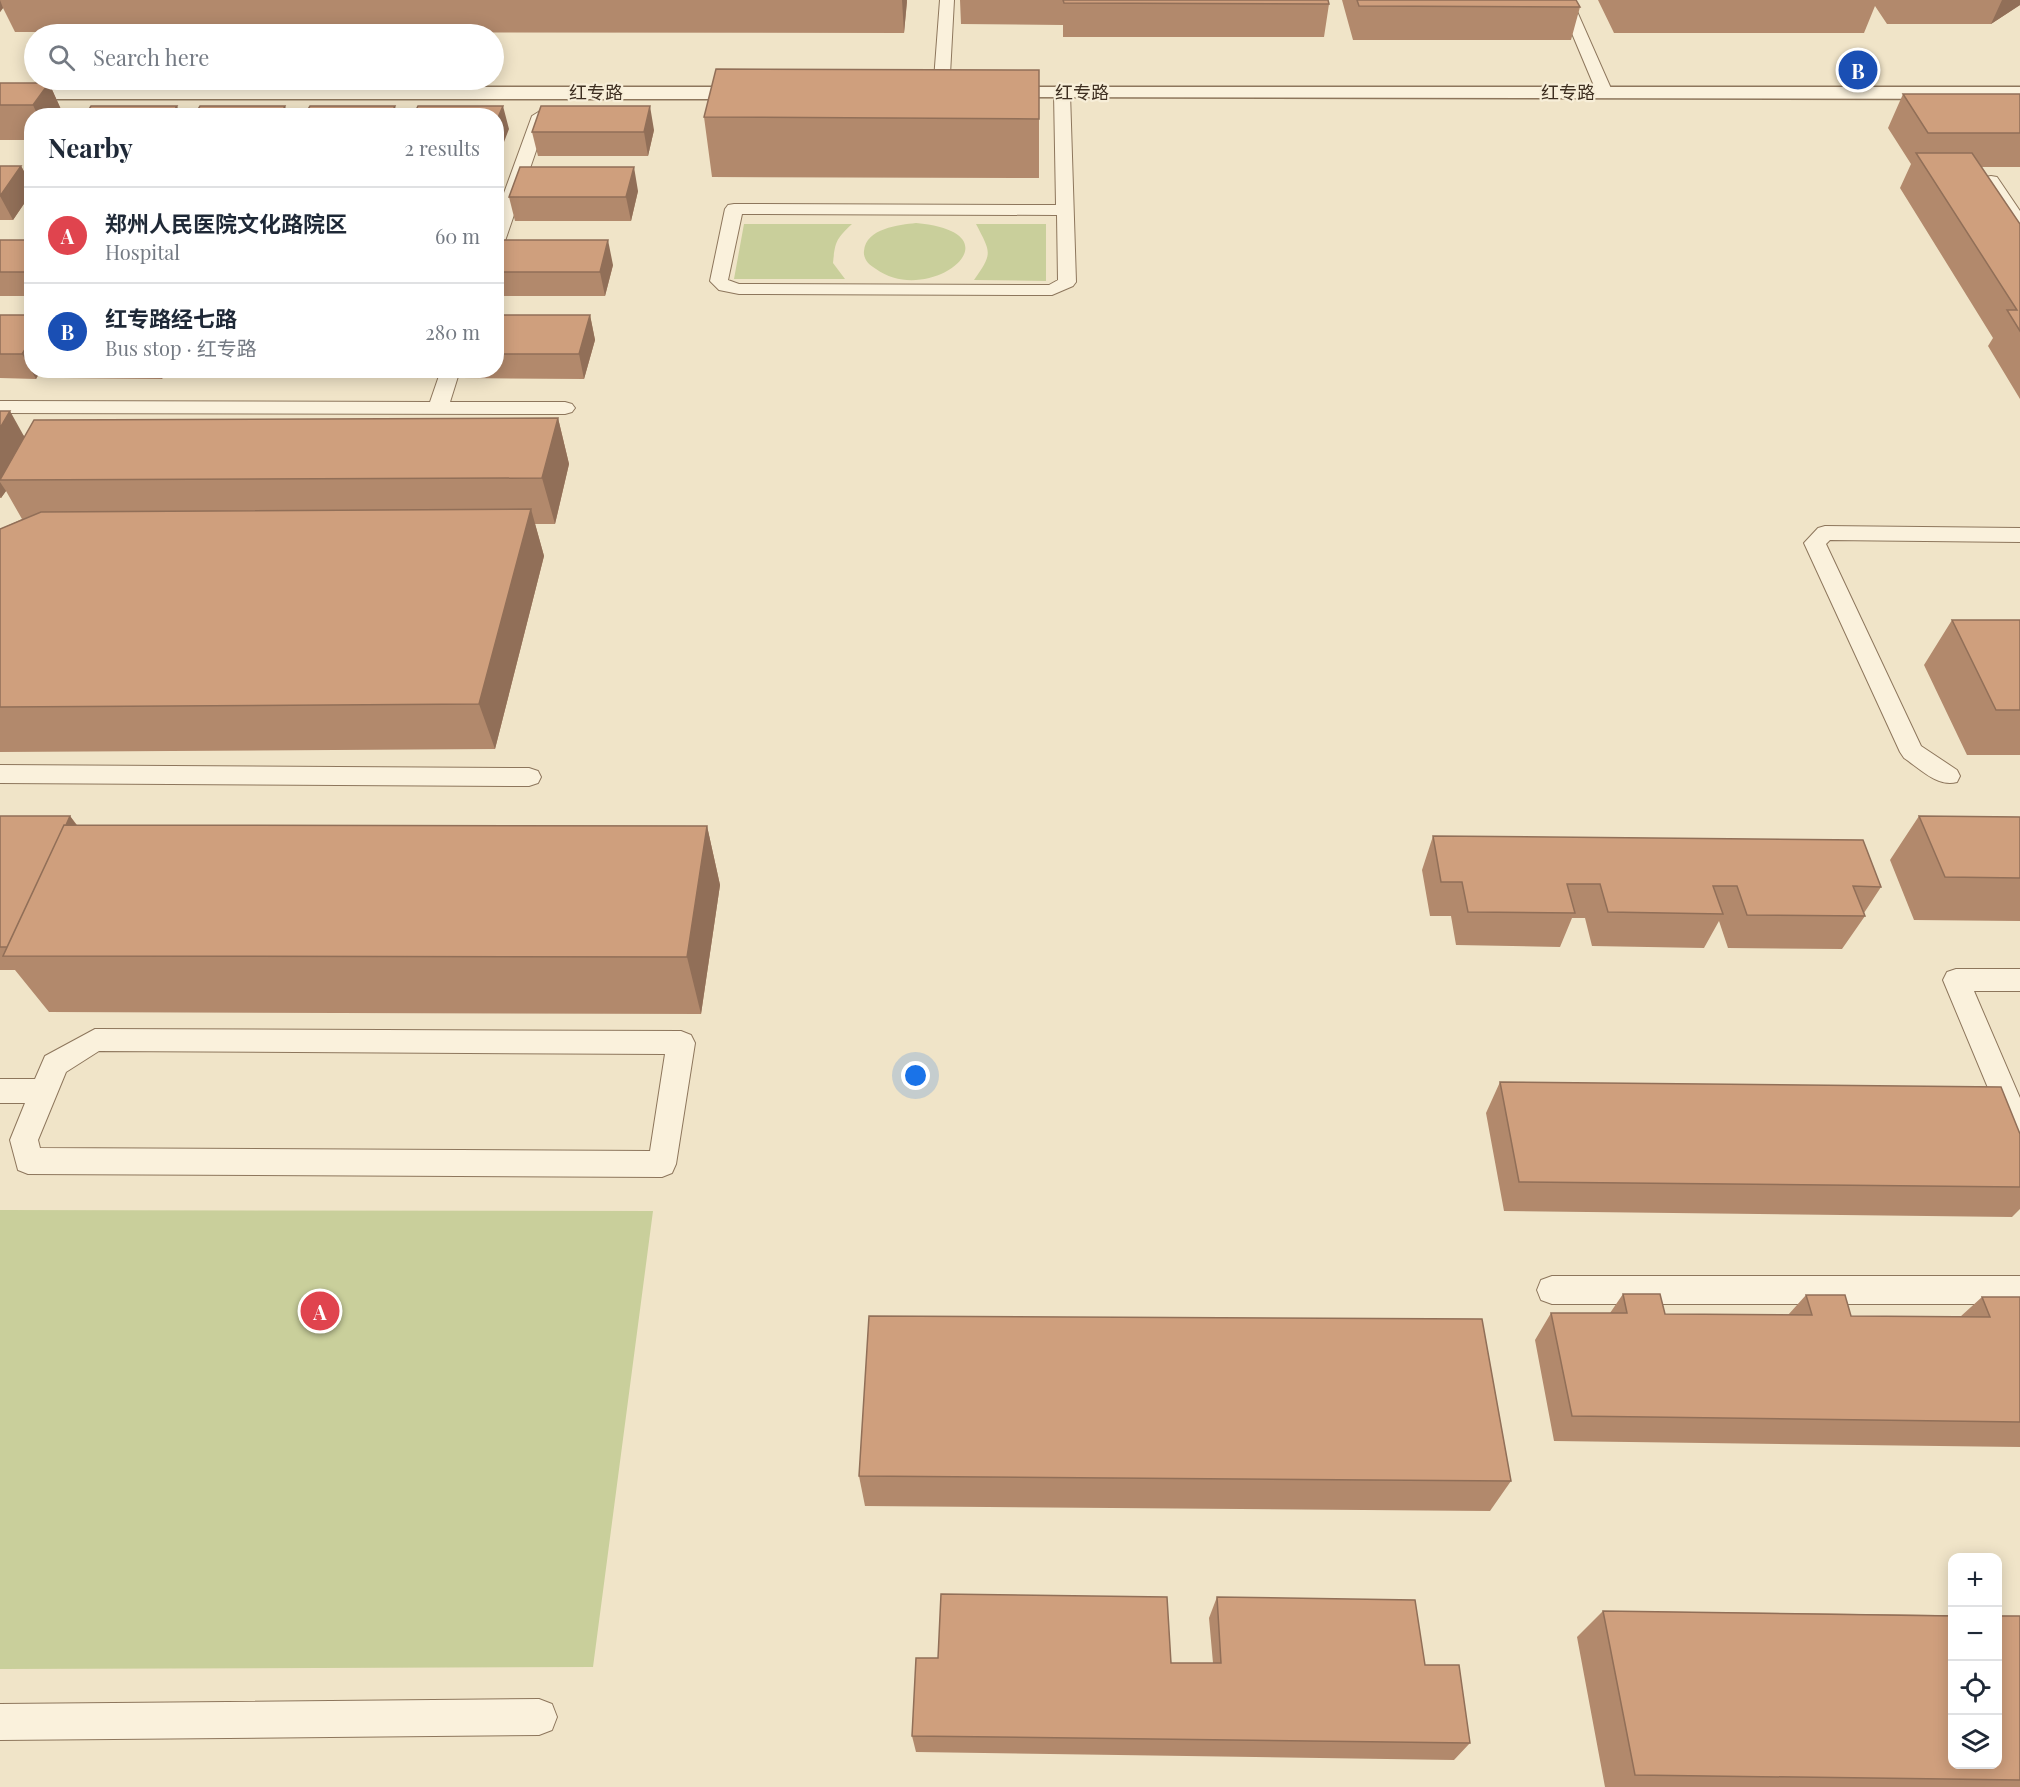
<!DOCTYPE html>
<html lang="en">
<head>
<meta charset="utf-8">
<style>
  :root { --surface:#fff; --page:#f6f6f7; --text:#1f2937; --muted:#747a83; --line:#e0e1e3; --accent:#0b8043 }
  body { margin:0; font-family:"Playfair Display","Noto Sans SC",serif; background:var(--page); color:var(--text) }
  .controls { position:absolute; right:18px; bottom:18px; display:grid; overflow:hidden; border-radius:12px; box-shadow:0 3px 15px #0003 }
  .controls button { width:54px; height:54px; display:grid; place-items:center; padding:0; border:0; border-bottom:2px solid var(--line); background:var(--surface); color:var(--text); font:30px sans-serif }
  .you { position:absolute; left:916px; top:1076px; width:21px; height:21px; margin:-15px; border:4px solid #fff; border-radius:50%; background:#1a73e8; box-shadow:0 0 0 9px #1a73e833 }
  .badge { display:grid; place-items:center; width:39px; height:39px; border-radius:50%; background:var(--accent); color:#fff; font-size:20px; font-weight:700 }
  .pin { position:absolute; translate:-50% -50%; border:3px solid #fff; box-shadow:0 2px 6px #0006 }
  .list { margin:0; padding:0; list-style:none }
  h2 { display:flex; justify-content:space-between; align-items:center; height:78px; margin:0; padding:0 24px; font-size:26px }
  h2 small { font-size:20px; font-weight:400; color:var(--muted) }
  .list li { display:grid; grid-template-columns:39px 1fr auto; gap:18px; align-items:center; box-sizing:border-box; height:96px; padding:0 24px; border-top:2px solid var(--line) }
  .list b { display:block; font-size:22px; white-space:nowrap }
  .list p { margin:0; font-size:20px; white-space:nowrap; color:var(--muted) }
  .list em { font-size:20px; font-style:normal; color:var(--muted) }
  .icon { flex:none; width:33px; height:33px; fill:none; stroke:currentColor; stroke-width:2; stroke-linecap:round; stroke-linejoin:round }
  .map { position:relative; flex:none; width:2020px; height:1787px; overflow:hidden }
  .search { position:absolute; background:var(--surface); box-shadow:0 3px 15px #0003; left:24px; top:24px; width:480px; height:66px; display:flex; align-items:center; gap:15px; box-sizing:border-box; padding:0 21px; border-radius:33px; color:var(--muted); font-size:22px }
  .panel { position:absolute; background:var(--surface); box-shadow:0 3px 15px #0003; left:24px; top:108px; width:480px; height:270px; border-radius:24px }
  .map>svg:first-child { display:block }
  .green { fill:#c9cf9b }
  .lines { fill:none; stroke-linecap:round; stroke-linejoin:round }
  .service-casing { stroke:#8d765c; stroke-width:2 }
  .tertiary-casing { stroke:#8d765c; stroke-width:3 }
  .service { fill:#faf1dc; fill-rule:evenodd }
  .tertiary { fill:#faf1dc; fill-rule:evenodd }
  .wall { fill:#b2896c }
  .shaded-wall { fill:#916f58 }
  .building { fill:#cf9f7d; stroke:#916f58; stroke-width:1.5 }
  .labels { text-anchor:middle; stroke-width:4.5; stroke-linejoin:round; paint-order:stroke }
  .far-street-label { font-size:18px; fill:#3d2e20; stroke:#f7eed8 }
</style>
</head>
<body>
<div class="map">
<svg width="2020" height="1787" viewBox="0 0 2020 1787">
  <rect width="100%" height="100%" fill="#f0e4c8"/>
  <path class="green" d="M916,223C1024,233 929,308 876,269C869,265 863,259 864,251C866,228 899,225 916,223Z
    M744,224H852C836,239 835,242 833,263L845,279H734Z
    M976,224H1046V281L974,280C993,253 991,253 976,224Z
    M0,1210L653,1211L593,1667L0,1669Z"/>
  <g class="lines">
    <g class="service-casing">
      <path id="service" d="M940,0H954L949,93L941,98L933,93Z
        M1558,0H1572L1613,93L1611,96H1599L1597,93Z
        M1062,88L1070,93L1076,282L1073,286L1052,295L739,294L719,290L710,281L725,209L728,205L734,204L1056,205L1054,93ZM742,214L1057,215L1058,280L1049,285L739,284L728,280Z
        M540,111L548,116L505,241L502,245L496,246V215L532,116Z
        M1991,176L1997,177L2020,211V229L2014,228L1983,181L1985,177Z
        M441,370H460L450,402H565L572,404L575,408L572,412L565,414L0,413V401L430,402Z
        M1825,526L2020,528V542L1830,540L1826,544L1921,746L1957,770L1960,776L1957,782C1938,788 1919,768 1904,758L1900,752L1804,543L1818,528Z
        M0,765L529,768L538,771L541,777L538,783L529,786L0,783Z
        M1956,969H2020V991H1974L2020,1098V1143L2010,1140L2006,1131L1943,980L1947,972Z
        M95,1029L681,1031L691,1035L695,1043L676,1164L672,1173L662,1177L28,1174L18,1170L10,1140L25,1103H0V1079H35L45,1056ZM99,1051L665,1054L650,1151L40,1148L38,1140L66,1072Z
        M1552,1276H2020V1304H1552L1541,1300L1537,1290L1541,1280Z
        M539,1699L552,1704L557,1717L552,1730L539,1735L0,1740V1704Z"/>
    </g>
    <g class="tertiary-casing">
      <path id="tertiary" d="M0,87H754L761,89L764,93L761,97L754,99H0Z
        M995,87H2020V99L988,97L985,93L988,89Z"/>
    </g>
    <use href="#service" class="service"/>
    <use href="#tertiary" class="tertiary"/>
  </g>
  <path class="wall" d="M0,0H906L907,2L904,33L15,32L3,8L0,12Z
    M960,0H1328L1329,4L1324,37H1063V25L961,24Z
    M1342,0H1576L1580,7L1571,40H1353Z
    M1598,0H2020V5L1991,24H1887L1875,6L1864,33H1614Z
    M0,83H49L64,116H32V140H0Z
    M1903,94H2020V167H1981L2020,224V399L1988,346L1993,338L1900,188L1911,164L1888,128Z
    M704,117L1039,119V178L712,177Z
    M654,130L648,156H538L532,132Z
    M0,166H21L32,186V192L13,220H0Z
    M638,191L631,221H515L509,197Z
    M0,240H32V296H0Z
    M496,240L613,265L605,296H496Z
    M0,315H32V370H41L36,379L0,378Z
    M496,315H590L595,340L584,379L462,378L460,370H496Z
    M59,370H166L162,379L63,378Z
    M188,370H294L290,378H191Z
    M315,370H419L417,378H317Z
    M0,411L25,437L558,418L569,464L555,524H535L544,556L495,749L0,752V529L22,519L6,491L1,498H0Z
    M1952,620H2020V755H1967L1924,665Z
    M0,816H70L77,825L707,826L720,885L701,1014L49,1012L15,970H0Z
    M1919,816L2020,817V921L1914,920L1890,860Z
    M1433,836L1881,887L1864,913L1865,916L1842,949L1728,948L1719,921L1704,948L1592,946L1585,918H1572L1560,947L1456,945L1451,916H1430L1422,870Z
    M1500,1082L2020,1187V1209L2012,1217L1504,1211L1486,1113Z
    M1623,1294L1665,1314L1788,1315L1806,1295L1851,1316L1960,1317L1982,1297H2020V1447L1554,1441L1535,1340L1551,1313H1610Z
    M859,1476L1511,1481L1490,1511L865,1506Z
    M1217,1597L1425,1665L1470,1743L1454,1760L916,1752L912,1736L1171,1663H1213L1209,1618Z
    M1603,1611L2020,1616V1787H1605L1577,1637Z"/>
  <path class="shaded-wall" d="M0,0L3,8L0,12Z
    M902,0H907L904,33Z
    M2002,0H2020V5L1991,24Z
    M49,83L64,116H38L33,105Z
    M177,106L181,116H171Z
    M285,106L288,116H280Z
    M395,106L397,116H390Z
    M503,106L509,129L499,155L496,146V122Z
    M650,106L654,130L648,156L644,132Z
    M21,166L32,186V192L13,220L0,196Z
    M634,167L638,191L631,221L626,197Z
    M608,240L613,265L605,296L600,272Z
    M590,315L595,340L584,379L579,354Z
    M32,339V370H41L36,379L22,354Z
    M158,370H166L162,379Z
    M287,370H294L290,378Z
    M414,370H419L417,378Z
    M10,411L30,447L0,480V428Z
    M558,418L569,464L555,524L542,478Z
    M0,482L6,491L1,498L0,496Z
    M531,509L544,556L495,749L479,704Z
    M70,816L87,840L10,947Z
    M707,826L720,885L701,1014L687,957Z"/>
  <path class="building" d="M1063,0H1328L1329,4L1064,3Z
    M1357,0H1576L1580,7L1359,6Z
    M716,69L1039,70V119L704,117Z
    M0,83H49L33,105H0Z
    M1903,94H2020V133H1928Z
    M91,106H177L171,116H85Z
    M200,106H285L280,116H194Z
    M310,106H395L390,116H304Z
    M418,106H503L496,122V116H413Z
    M541,106H650L644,132H532Z
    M1916,153H1972L2020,224V331L2007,310H2017Z
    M0,166H21L0,196Z
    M520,167H634L626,197H509Z
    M0,240H32V272H0Z
    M496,240H608L600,272H496Z
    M0,315H32V339L22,354H0Z
    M496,315H590L579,354H496Z
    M0,411H10L0,428Z
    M558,418L542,478L0,480L34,420Z
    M531,509L479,704L0,707V529L41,512Z
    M1952,620H2020V710H1996Z
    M0,816H70L66,825H64L7,947H0Z
    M1919,816L2020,817V878L1945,877Z
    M64,825L707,826L687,957L3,956Z
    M1433,836L1863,840L1881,887L1853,886L1865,916L1747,915L1737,886H1713L1723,914L1608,912L1600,884H1567L1575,913L1468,912L1462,882H1441Z
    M1500,1082L2001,1087L2020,1134V1187L1519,1182Z
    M1623,1294H1660L1665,1314L1812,1315L1806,1295H1845L1851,1316L1990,1317L1982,1297H2020V1422L1572,1416L1551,1313H1627Z
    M869,1316L1482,1319L1511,1481L859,1476Z
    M941,1594L1167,1597L1171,1663H1221L1217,1597L1415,1600L1425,1665H1459L1470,1743L912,1736L916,1658H938Z
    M1603,1611L1953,1616V1764H1998V1616H2020V1780L1635,1775Z"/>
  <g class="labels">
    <g class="far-street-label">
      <text x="596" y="99">红专路</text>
      <text x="1082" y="99">红专路</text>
      <text x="1568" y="99">红专路</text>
    </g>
  </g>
</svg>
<div class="controls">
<button>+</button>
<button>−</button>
<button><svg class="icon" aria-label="locate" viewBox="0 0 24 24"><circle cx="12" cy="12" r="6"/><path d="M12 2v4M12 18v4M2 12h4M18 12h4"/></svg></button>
<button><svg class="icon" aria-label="layers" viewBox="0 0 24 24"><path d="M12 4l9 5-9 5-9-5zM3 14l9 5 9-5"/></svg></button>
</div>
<div class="you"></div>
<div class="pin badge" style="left:320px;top:1311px;background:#e0444e">A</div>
<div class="pin badge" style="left:1858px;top:70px;background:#1a4fb4">B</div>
<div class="search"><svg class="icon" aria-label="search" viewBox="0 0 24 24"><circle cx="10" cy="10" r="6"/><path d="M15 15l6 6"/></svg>Search here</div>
<section class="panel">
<h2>Nearby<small>2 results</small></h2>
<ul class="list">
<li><span class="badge" style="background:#e0444e">A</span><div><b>郑州人民医院文化路院区</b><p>Hospital</p></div><em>60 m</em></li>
<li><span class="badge" style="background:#1a4fb4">B</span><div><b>红专路经七路</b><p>Bus stop · 红专路</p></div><em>280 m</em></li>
</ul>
</section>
</div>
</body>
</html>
